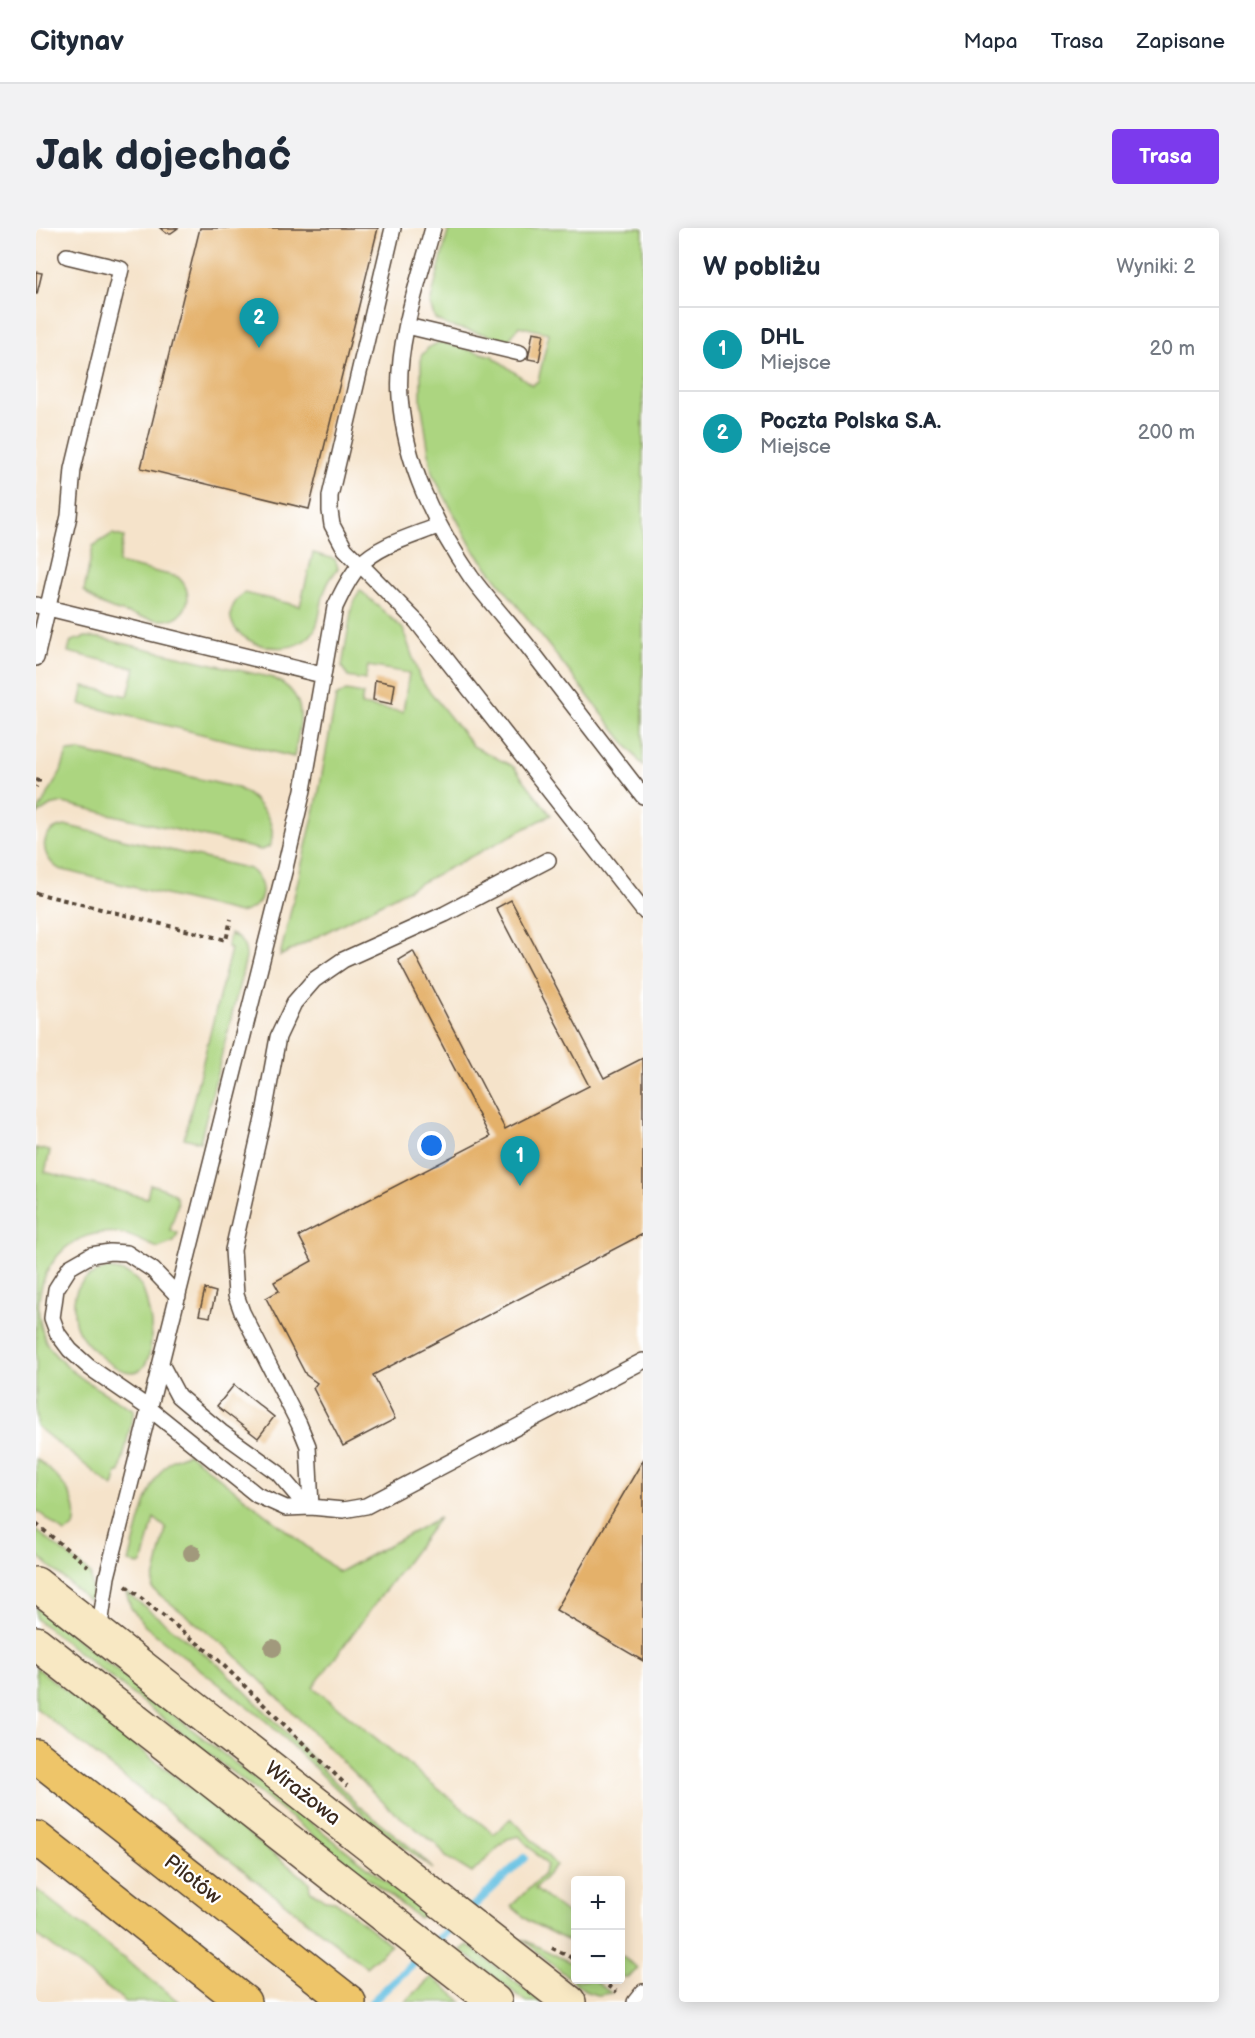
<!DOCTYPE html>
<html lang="pl">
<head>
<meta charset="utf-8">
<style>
  :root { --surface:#fff; --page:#f2f2f3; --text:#1f2937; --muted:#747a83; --line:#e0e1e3; --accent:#7c3aed }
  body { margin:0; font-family:"Balsamiq Sans",sans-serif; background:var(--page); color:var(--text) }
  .controls { position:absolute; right:18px; bottom:18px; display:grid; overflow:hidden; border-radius:6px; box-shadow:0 3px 15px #0003 }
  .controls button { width:54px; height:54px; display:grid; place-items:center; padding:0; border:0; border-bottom:2px solid var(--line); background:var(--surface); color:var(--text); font:30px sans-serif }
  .you { position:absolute; left:396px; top:918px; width:21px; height:21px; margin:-15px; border:4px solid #fff; border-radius:50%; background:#1a73e8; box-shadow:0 0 0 9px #1a73e833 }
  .badge { display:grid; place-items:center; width:39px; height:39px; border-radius:50%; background:var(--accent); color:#fff; font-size:20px; font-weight:700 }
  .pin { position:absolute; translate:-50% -50px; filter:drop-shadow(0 2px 3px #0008) }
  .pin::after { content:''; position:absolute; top:32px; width:21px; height:18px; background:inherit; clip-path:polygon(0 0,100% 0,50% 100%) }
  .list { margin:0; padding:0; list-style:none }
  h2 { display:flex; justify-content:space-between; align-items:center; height:78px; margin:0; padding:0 24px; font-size:26px }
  h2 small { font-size:20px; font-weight:400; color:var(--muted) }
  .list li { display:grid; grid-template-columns:39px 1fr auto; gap:18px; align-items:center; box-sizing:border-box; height:84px; padding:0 24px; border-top:2px solid var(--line) }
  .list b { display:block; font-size:22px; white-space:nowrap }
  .list p { margin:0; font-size:20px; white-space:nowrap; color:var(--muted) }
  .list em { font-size:20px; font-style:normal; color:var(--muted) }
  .map { position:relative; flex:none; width:607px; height:1774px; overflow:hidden; border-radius:6px }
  header { display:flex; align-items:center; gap:36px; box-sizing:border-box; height:84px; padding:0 30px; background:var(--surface); border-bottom:2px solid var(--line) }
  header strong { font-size:28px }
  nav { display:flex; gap:33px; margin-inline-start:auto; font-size:21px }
  .intro { display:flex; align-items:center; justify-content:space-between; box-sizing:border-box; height:144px; padding:0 36px }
  h1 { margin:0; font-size:42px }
  .button { padding:15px 27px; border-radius:6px; background:var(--accent); color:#fff; font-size:21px; font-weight:700 }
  main { display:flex; gap:36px; padding:0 36px }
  aside { flex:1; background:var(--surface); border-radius:6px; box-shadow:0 3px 15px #0003 }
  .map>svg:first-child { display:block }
  .green { fill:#acd580; stroke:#74804f; stroke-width:1.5 }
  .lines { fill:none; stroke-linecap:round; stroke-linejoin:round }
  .stream { stroke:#64c0e2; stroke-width:8 }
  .building { fill:#e4b16a }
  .service-casing { stroke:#574638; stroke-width:18 }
  .secondary-casing { stroke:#574638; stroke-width:36 }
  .motorway-casing { stroke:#574638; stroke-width:36 }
  .path { stroke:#574638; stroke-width:4; stroke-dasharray:4.5 4.5; stroke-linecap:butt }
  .service { stroke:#fff; stroke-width:15 }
  .secondary { stroke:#f8e8c3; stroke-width:33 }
  .motorway { stroke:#eec569; stroke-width:33 }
  .tree { fill:#a1997b }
  .labels { text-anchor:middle; stroke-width:4.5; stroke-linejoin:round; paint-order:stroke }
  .street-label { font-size:21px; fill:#3b2a1e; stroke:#fff }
</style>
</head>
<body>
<header>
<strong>Citynav</strong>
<nav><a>Mapa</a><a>Trasa</a><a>Zapisane</a></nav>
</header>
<div class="intro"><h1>Jak dojechać</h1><a class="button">Trasa</a></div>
<main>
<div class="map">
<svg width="607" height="1774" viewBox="0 0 607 1774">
  <rect width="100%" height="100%" fill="#fff"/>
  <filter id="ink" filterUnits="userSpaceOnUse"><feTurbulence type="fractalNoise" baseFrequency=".0167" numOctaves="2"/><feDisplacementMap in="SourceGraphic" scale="12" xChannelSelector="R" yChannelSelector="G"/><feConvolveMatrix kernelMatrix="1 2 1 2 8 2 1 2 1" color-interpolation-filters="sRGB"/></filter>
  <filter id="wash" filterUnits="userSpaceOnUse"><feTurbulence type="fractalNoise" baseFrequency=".008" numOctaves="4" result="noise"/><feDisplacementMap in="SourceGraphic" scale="24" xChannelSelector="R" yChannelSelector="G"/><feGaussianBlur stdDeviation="1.35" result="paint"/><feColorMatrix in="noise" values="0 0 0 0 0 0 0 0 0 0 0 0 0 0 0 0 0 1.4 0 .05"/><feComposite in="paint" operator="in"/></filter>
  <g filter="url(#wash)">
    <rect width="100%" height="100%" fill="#f5e3ca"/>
    <path class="green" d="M413,0H607V538L437,321L396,245L385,173V128L393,119L404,114L456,128L496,157L502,153L513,105L483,98L473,112L413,98L399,91L394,76Z
      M76,306L88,309L82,335L142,349C160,365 152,392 127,392C117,393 76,382 67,377C60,374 54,368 48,363L57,318Z
      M277,325L299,331L302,340C298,346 292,353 290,360C283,374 286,396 274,408C244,439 163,402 208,365L264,378Z
      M324,362L367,401L384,451L437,518L478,539L515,587L244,728L282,568L300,469L310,463L327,466L325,477L367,484L373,445L332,438L329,452L312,449L306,439L316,379Z
      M50,409L64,410L237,450C275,468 264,496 258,529L44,476L48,458L92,468L99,440L32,424L35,413Z
      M44,523L202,560C221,571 245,596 233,619L225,622L27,575L14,578L0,587L25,543L31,524Z
      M32,598L214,641C233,658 230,679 203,685L23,641C1,626 4,599 32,598Z
      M194,706C206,711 210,718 210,730L164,914L148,910L195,721L191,719Z
      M0,920L14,923L9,944L111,970L114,956C151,967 143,969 134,1002L142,1005L138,1014L122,1020C100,1012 91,1002 65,1005C23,1010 0,1049 3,1088C5,1098 7,1110 13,1119C33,1147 69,1165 98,1182L84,1244H81L77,1259L0,1198Z
      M71,1041C97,1043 108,1054 112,1080C114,1088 116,1095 115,1103C115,1114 115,1129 108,1138C92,1160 47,1116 41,1100C37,1092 38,1082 38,1073C40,1054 53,1046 71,1041Z
      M152,1225L303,1344L403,1290L277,1459L458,1606L475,1590L520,1637L499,1661L539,1692V1716L494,1694L475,1678L507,1647L511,1637L483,1608L471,1611L436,1645L410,1629L400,1616L354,1581L192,1420L116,1361L130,1300L118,1290L107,1334L104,1337L93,1334C101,1305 110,1252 135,1233C139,1230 147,1228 152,1225Z
      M0,1230C21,1247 46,1270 38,1299L29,1305L0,1282Z
      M0,1302L55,1346L56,1370L51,1371L0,1326Z
      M90,1364L185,1439L323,1578L379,1623L397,1641L331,1590L231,1494L109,1398L95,1380Z
      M0,1379L390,1685L383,1690L0,1391Z
      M0,1439L273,1654L274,1662L289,1672L299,1673L355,1717L330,1739L0,1480Z
      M0,1661L143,1774H90L0,1706Z
      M486,1711L538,1736L539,1738L540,1752H557L575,1765L562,1767L551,1764Z
      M432,1717L505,1774H490L425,1722Z
      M584,1727L602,1740L593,1749H585Z
      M396,1749L427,1774H369Z"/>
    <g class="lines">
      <path class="stream" d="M430,1685L488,1630
        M397,1716L421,1694
        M336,1774L388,1725"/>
    </g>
    <g id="blocks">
      <path class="building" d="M124,0H142L135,5H130Z
        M164,0H342L273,281L105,240Z
        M0,44L6,45L1,66H0Z
        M497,104L508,106L503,133L492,131Z
        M339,452L359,456L356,476L337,472Z
        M475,672L568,850L607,830V1006L337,1147L359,1191L307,1218L277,1160L281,1155L270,1147L230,1070L243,1063L238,1054L276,1033L263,1008L454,909L362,732L377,723L469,901L553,858L460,680Z
        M169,1061L180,1064L174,1089L163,1087Z
        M198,1157L238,1189L222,1210L181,1178Z
        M607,1232V1433L520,1382Z"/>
    </g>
  </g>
  <g filter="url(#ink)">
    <use href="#blocks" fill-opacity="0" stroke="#574638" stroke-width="1.5"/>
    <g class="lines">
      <g class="service-casing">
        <path id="service" d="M357,0L294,268V283L296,297L309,321L381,394L607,682
          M397,0C383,52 360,115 364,169C369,236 398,295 435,349C452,372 472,394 490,416C529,466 568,517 607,568
          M371,98L484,125
          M0,377L286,447
          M0,430L33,288L37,241L85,41L31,28
          M512,632L409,686L307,732L278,752L258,775L242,809L227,891L197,1022L200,1067L206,1084L263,1196L272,1218L275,1279L307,1282L330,1278L607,1133
          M142,1068L117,1042L91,1025L74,1024L55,1027L34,1039L20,1061L16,1090L22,1106L34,1122L53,1139L114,1181L221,1267L250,1280L275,1279
          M125,1136L142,1168L185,1204L242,1245L270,1278
          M63,1405L71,1349L249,640L267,562L299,379C306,365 312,350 323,338C342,317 377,308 402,298
          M599,1774L607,1764"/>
      </g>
      <g class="secondary-casing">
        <path id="secondary" d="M0,1356L533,1774
          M0,1415L459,1774"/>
      </g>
      <g class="motorway-casing">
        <path id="motorway" d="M0,1528L313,1774
          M0,1610L208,1774"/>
      </g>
      <path class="path" d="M0,552L3,553L0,559
        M0,665L190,712L195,691
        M0,1296L52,1338
        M90,1358L180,1430L311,1558
        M516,1720L540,1732
        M565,1752L581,1764"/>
      <use href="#service" class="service"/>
      <use href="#secondary" class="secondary"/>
      <use href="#motorway" class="motorway"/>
    </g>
    <g class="tree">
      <circle cx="156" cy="1325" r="9"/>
      <circle cx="237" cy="1420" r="9"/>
    </g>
  </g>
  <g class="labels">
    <g class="street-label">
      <text transform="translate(267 1565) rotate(38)" y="7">Wirażowa</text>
      <text transform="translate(157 1651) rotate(38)" y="7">Pilotów</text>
    </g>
  </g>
</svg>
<div class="controls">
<button>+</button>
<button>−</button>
</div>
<div class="you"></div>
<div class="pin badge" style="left:484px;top:958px;background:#0f9aa8">1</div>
<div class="pin badge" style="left:223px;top:120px;background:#0f9aa8">2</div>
</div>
<aside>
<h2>W pobliżu<small>Wyniki: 2</small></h2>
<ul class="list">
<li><span class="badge" style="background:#0f9aa8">1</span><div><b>DHL</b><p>Miejsce</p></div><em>20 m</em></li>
<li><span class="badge" style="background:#0f9aa8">2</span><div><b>Poczta Polska S.A.</b><p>Miejsce</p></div><em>200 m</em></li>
</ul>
</aside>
</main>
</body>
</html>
